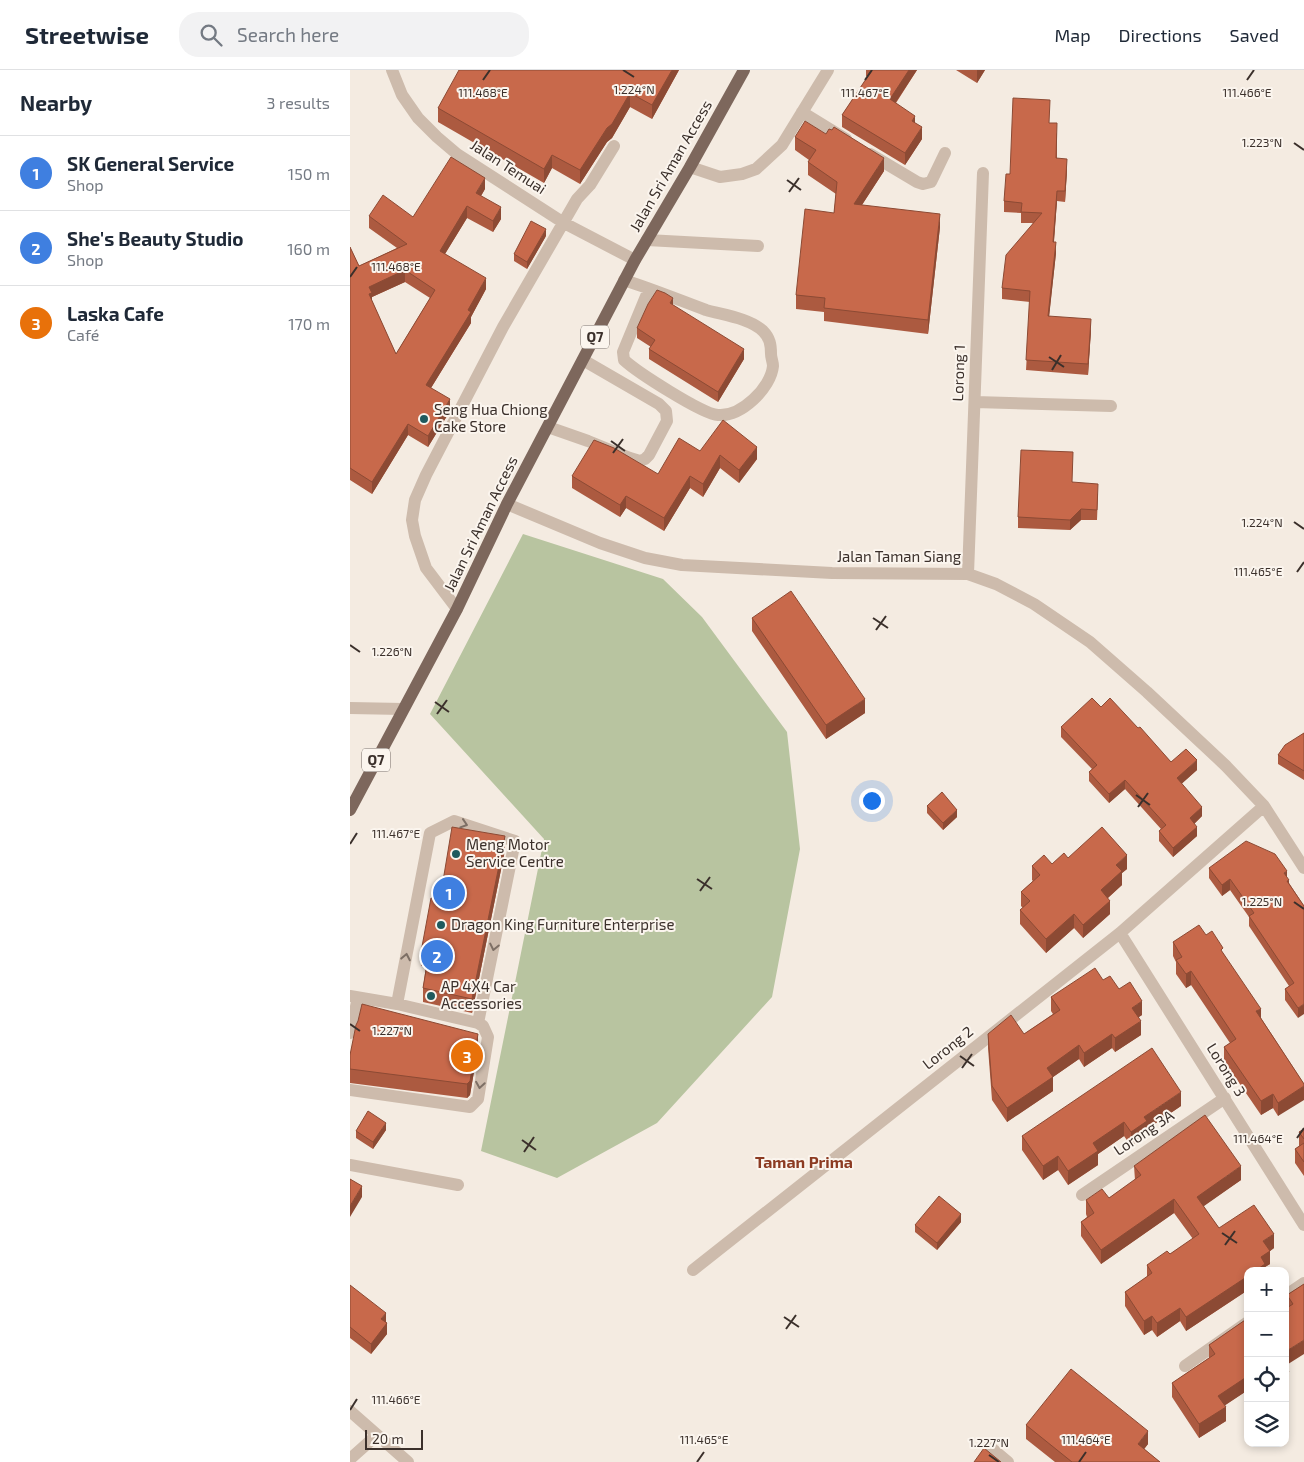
<!DOCTYPE html>
<html lang="en">
<head>
<meta charset="utf-8">
<style>
  :root { --surface:#fff; --page:#f2f2f3; --text:#1f2937; --muted:#747a83; --line:#e0e1e3; --accent:#db2777 }
  body { margin:0; font-family:"Exo 2",sans-serif; background:var(--page); color:var(--text) }
  .controls { position:absolute; right:15px; bottom:15px; display:grid; overflow:hidden; border-radius:10px; box-shadow:0 2px 8px #0003 }
  .controls button { width:45px; height:45px; display:grid; place-items:center; padding:0; border:0; border-bottom:1px solid var(--line); background:var(--surface); color:var(--text); font:25px sans-serif }
  .scale { position:absolute; left:15px; bottom:12px; width:58px; box-sizing:border-box; padding-left:5px; border:2px solid #3b302b; border-top:0; font-size:14px; line-height:18px; white-space:nowrap; color:#3b302b; -webkit-text-stroke:4px #fbf5ee; paint-order:stroke }
  .you { position:absolute; left:521px; top:730px; width:18px; height:18px; margin:-12px; border:4px solid #fff; border-radius:50%; background:#1a73e8; box-shadow:0 0 0 8px #1a73e833 }
  .badge { display:grid; place-items:center; width:32px; height:32px; border-radius:50%; background:var(--accent); color:#fff; font-size:16px; font-weight:700 }
  .pin { position:absolute; translate:-50% -50%; border:2px solid #fff; box-shadow:0 1px 5px #0006 }
  .list { margin:0; padding:0; list-style:none }
  h2 { display:flex; justify-content:space-between; align-items:center; height:65px; margin:0; padding:0 20px; font-size:21px }
  h2 small { font-size:16px; font-weight:400; color:var(--muted) }
  .list li { display:grid; grid-template-columns:32px 1fr auto; gap:15px; align-items:center; box-sizing:border-box; height:75px; padding:0 20px; border-top:1px solid var(--line) }
  .list b { display:block; font-size:19px; white-space:nowrap }
  .list p { margin:0; font-size:16px; white-space:nowrap; color:var(--muted) }
  .list em { font-size:16px; font-style:normal; color:var(--muted) }
  .icon { flex:none; width:28px; height:28px; fill:none; stroke:currentColor; stroke-width:2; stroke-linecap:round; stroke-linejoin:round }
  .map { position:relative; flex:none; width:954px; height:1392px; overflow:hidden }
  header { display:flex; align-items:center; gap:30px; box-sizing:border-box; height:70px; padding:0 25px; background:var(--surface); border-bottom:1px solid var(--line) }
  header strong { font-size:24px }
  nav { display:flex; gap:28px; margin-inline-start:auto; font-size:18px }
  .search { width:350px; height:45px; background:var(--page); display:flex; align-items:center; gap:12px; box-sizing:border-box; padding:0 18px; border-radius:20px; color:var(--muted); font-size:19px }
  main { display:flex }
  aside { flex:1; background:var(--surface) }
  .map>svg:first-child { display:block }
  .green { fill:#b8c4a0 }
  .lines { fill:none; stroke-linecap:round; stroke-linejoin:round }
  .minor { stroke:#cdbbac; stroke-width:12 }
  .major { stroke:#7d675c; stroke-width:12 }
  .wall { fill:#ac5a40; fill-rule:evenodd }
  .shaded-wall { fill:#8c4a34 }
  .building { fill:#c8694b; stroke:#8c4a34; fill-rule:evenodd }
  .oneway { stroke:#7d6f65 }
  .ticks { fill:none; stroke:#3b302b; stroke-width:2 }
  .poi-dot { fill:#1f5a5e; stroke:#fbf5ee; stroke-width:2 }
  .labels { text-anchor:middle; stroke-width:4; stroke-linejoin:round; paint-order:stroke }
  .shield { fill:#fbf5ee; stroke:#756b66; stroke-width:1 }
  .shield-label { font-size:14px; font-weight:bold; fill:#3b302b }
  .street-label { font-size:15px; fill:#3b302b; stroke:#fbf5ee }
  .poi-label { font-size:15px; fill:#3b302b; stroke:#fbf5ee; text-anchor:start }
  .neighbourhood-label { font-size:16px; font-weight:bold; fill:#8c3b22; stroke:#fbf5ee }
  .ticks-label { font-size:12px; text-anchor:middle; fill:#3b302b; stroke:#fbf5ee; stroke-width:4; stroke-linejoin:round; paint-order:stroke }
</style>
</head>
<body>
<header>
<strong>Streetwise</strong>
<div class="search"><svg class="icon" aria-label="search" viewBox="0 0 24 24"><circle cx="10" cy="10" r="6"/><path d="M15 15l6 6"/></svg>Search here</div>
<nav><a>Map</a><a>Directions</a><a>Saved</a></nav>
</header>
<main>
<aside>
<h2>Nearby<small>3 results</small></h2>
<ul class="list">
<li><span class="badge" style="background:#3f7fe0">1</span><div><b>SK General Service</b><p>Shop</p></div><em>150 m</em></li>
<li><span class="badge" style="background:#3f7fe0">2</span><div><b>She's Beauty Studio</b><p>Shop</p></div><em>160 m</em></li>
<li><span class="badge" style="background:#e8710a">3</span><div><b>Laska Cafe</b><p>Café</p></div><em>170 m</em></li>
</ul>
</aside>
<div class="map">
<svg width="954" height="1392" viewBox="0 0 954 1392">
  <rect width="100%" height="100%" fill="#f4ebe1"/>
  <path class="green" d="M173,464L313,509L352,547L437,662L450,779L422,927L307,1053L207,1108L131,1081L194,769L80,644Z"/>
  <g class="lines">
    <path class="minor" d="M42,0L52,25L68,48L87,67L107,84L214,153L285,190
      M452,42L496,69
      M520,84L567,112L573,114L581,112L595,83
      M340,97L370,107L392,104L406,99L432,75L478,0
      M297,170L408,176
      M274,210C302,219 329,230 356,240C373,245 399,248 413,261C420,268 421,275 421,284C421,288 423,292 423,296C421,318 391,347 368,345C352,344 287,302 274,290L273,282L299,219
      M625,332L761,336
      M198,357L238,371L280,388L290,391L295,389L299,385L317,351L316,341L309,334L233,290
      M157,434L250,473L295,488L332,495L482,503L618,504L646,514L684,534L740,572L797,622L876,696L914,736L954,798
      M618,504L633,103
      M107,539L76,498L65,466L62,450L65,430L76,405L153,257L227,129L240,115L264,76
      M0,638L53,639
      M770,863L954,1155
      M0,926L47,934L128,953L133,956L138,967L128,1029L120,1037L0,1020
      M47,934L80,763L104,751L165,771L128,953
      M0,963L8,928
      M0,1095L108,1115
      M732,1125L875,1028
      M343,1200L770,863L914,736
      M935,1226L954,1213
      M835,1296L898,1252
      M0,1341L58,1392
      M639,1376L658,1392
      M0,1389L27,1365"/>
    <path class="major" d="M0,740L107,539L157,434L285,190L340,97L394,0"/>
  </g>
  <path class="wall" d="M329,0L302,49L280,37L262,68L257,72L230,114L202,98L194,113L88,52V38Z
    M516,0H567L546,33L565,53L572,69L555,95L492,57V45L518,7L516,6Z
    M606,0H635L627,13Z
    M699,53L707,64V88L717,100L715,132L707,131L704,172L706,183L699,246L741,260L738,305L676,300L680,232L652,229V218L683,153H671V143L654,142V131L660,104Z
    M445,67L534,101L512,135L590,157L578,264L474,251V242L446,239V225L484,143L486,124L458,105V92L459,90L445,80Z
    M135,119L131,126L151,149L143,162L117,148L95,184L136,219L121,247V253L81,318L100,341L78,377L58,365L22,424L0,410V177L9,196L47,178L19,158V146L63,147ZM55,212L80,228L46,284L22,231V227Z
    M196,166L177,199L164,191V184Z
    M323,235L394,289L368,332L299,289V279L301,277L287,268V258Z
    M350,381L407,389L389,413L370,398L353,427L340,418L314,461L276,438L270,447L222,418V406L308,404Z
    M722,412L748,424L747,450H731L720,460L668,458V447Z
    M402,548L515,643L476,669L402,561Z
    M751,637L788,658L821,692L847,700L831,714L852,746L844,754L847,766L823,787L809,771V761L811,759L775,719L759,733L739,711V702L742,699L711,667V657Z
    M954,663V710L928,694V685Z
    M577,736L607,747L593,760L577,743Z
    M155,780L122,943L73,932V918L76,896H71V882L90,829Z
    M718,788L777,799L772,803V815L758,828L760,844L733,868L724,858L696,883L670,854V840L673,838L671,836V822L683,811L682,810V796L702,794Z
    M859,798L939,813L954,836L948,948L935,930V919L939,916L899,856V847L880,820L872,826L859,808Z
    M856,865L873,883L911,948L954,1014L928,1046L923,1038L911,1045L874,991V977L880,973L841,915L836,918L826,904V892L823,886V872Z
    M753,910L769,919L792,945L788,947L791,965L765,982L762,978L734,997L729,989L703,1007V1021L657,1052L642,1030L638,978V964H674L703,944L701,941V927Z
    M8,951L128,978L120,1025L117,1028L0,1013V985Z
    M831,1036L797,1059V1065L781,1076L774,1066L748,1084V1095L718,1115L708,1100L693,1110L672,1080V1066Z
    M954,1059V1106L945,1093V1079L949,1076V1062Z
    M36,1060L23,1079L6,1068V1061Z
    M784,1096L891,1110L853,1136L869,1158L924,1178L920,1181V1194L915,1197V1201H898V1220L836,1261L830,1251L807,1267L802,1260L794,1265L775,1236V1222L797,1207V1195L820,1184L843,1169L824,1143L751,1194L731,1166V1152L737,1147L736,1144V1130L759,1128L785,1110Z
    M611,1152L587,1180L565,1162V1155Z
    M954,1214L935,1296L937,1225Z
    M0,1215L36,1252L37,1264L21,1284L0,1268Z
    M898,1248V1320L875,1335L876,1351L849,1368L822,1327V1313L859,1288V1275Z
    M676,1355L798,1374L794,1379L810,1392H705L676,1369Z"/>
  <path class="shaded-wall" d="M322,0H329L302,49V35Z
    M559,0H567L540,41V29Z
    M627,0H635L627,13Z
    M280,23V37L262,68L257,72L230,114V100Z
    M565,46V58L562,51Z
    M572,57V69L555,95V83Z
    M202,85V98L194,113V99Z
    M534,88V101L504,147V134Z
    M717,89V100L715,132V121Z
    M135,108V119L126,134V123Z
    M707,121V131L703,182V172Z
    M117,136V148L90,192V181Z
    M151,137V149L143,162V151Z
    M590,144V157L578,264V250Z
    M196,159V166L177,199V192Z
    M706,172V183L698,257V246Z
    M55,200V212L22,227V234L19,236V217Z
    M136,208V219L121,247V253L76,326V315Z
    M323,228V239L320,233Z
    M741,249V260L738,305V294Z
    M394,279V289L368,332V322Z
    M100,329V341L78,377V366Z
    M58,354V365L22,424V412Z
    M407,377V389L389,413V400Z
    M370,385V398L353,427V414Z
    M340,406V418L314,461V448Z
    M276,426V438L270,447V435Z
    M731,439V450L720,460V450Z
    M515,629V643L476,669V655Z
    M847,690V700L827,718V708Z
    M775,710V719L759,733V724Z
    M852,737V746L840,758V748Z
    M607,740V747L593,760V753Z
    M847,757V766L823,787V778Z
    M155,766V780L122,943V929Z
    M777,785V799L772,803V815L751,834V820L766,795Z
    M937,801V811L939,810V820L934,803Z
    M880,809V820L872,826V815Z
    M760,831V844L733,868V855Z
    M724,844V858L696,883V869Z
    M841,901V915L836,918V904Z
    M792,931V945L782,952V938Z
    M954,934V944L948,948V938Z
    M911,939V953L906,941Z
    M791,951V965L765,982V968Z
    M128,964V978L120,1025L117,1028V1014Z
    M762,964V978L734,997V983Z
    M729,975V989L703,1007V1021L657,1052V1038L697,998Z
    M954,1016V1030L928,1046V1033Z
    M831,1022V1036L797,1059V1065L781,1076V1062L794,1047Z
    M923,1024V1038L911,1045V1031Z
    M774,1052V1066L748,1084V1095L718,1115V1101L743,1073Z
    M36,1053V1060L23,1079V1072Z
    M708,1086V1100L693,1110V1096Z
    M891,1096V1110L847,1141V1127Z
    M12,1116V1127L0,1147V1136Z
    M824,1129V1143L751,1194V1180Z
    M611,1144V1152L587,1180V1173Z
    M924,1164V1178L920,1181V1194L915,1197V1201H905L911,1187L913,1171Z
    M898,1206V1220L836,1261V1247Z
    M830,1238V1251L807,1267V1253Z
    M36,1243V1254L31,1249Z
    M802,1246V1260L794,1265V1251Z
    M37,1253V1264L21,1284V1274Z
    M954,1270V1284L935,1296V1282Z
    M939,1302V1316L935,1319V1305Z
    M898,1306V1320L868,1340V1326Z
    M876,1337V1351L849,1368V1354Z
    M798,1361V1374L788,1387V1374Z"/>
  <path class="building" d="M109,0H322L302,35L280,23L262,54L257,58L230,100L202,85L194,99L88,38Z
    M522,0H559L540,29L565,46L562,51L572,57L555,83L492,45Z
    M663,28L700,30L699,53H707L706,88L717,89L715,121H707L703,172H706L698,246L741,249L738,294L676,290L680,221L652,218L656,185L692,143L671,142L672,133L654,131L656,104H660Z
    M455,51L476,64L479,59L482,60L484,57L534,88L504,134L590,144L578,250L474,238L475,228L446,225L455,139L484,143L487,112L458,92L466,80L445,67Z
    M101,87L135,108L126,123L151,137L143,151L117,136L90,181L136,208L118,240L121,242L76,315L100,329L78,366L58,354L22,412L0,398V177L9,196L57,174L19,146L33,125L63,147ZM55,200L85,220L46,284L19,224L22,223L19,217Z
    M181,151L196,159L177,192L164,184Z
    M307,220L315,223L323,228L320,233L394,279L368,322L299,279L305,270L287,258L298,234Z
    M373,350L407,377L389,400L370,385L353,414L340,406L314,448L276,426L270,435L222,406L244,370L264,378L308,404L329,368L350,381Z
    M671,380L723,382L722,412L748,414L747,440L731,439L720,450L668,447Z
    M441,521L515,629L476,655L402,548Z
    M742,628L751,637L760,628L788,658L790,657L821,692L836,679L847,690L827,708L852,737L840,748L847,757L823,778L809,761L816,755L775,710L759,724L739,702L747,695L711,657Z
    M954,663V701L928,685L935,675Z
    M592,722L607,740L593,753L577,736Z
    M102,757L155,766L122,929L73,918L79,883L71,882L81,828L90,829Z
    M752,757L777,785L766,795L772,801L751,820L760,831L733,855L724,844L696,869L670,840L680,831L671,822L690,805L682,796L694,785L702,794L714,783L718,788Z
    M896,771L925,784L937,801L934,803L939,810L937,811L954,836V934L948,938L935,919L944,913L899,846L904,843L880,809L872,815L859,798Z
    M849,855L856,865L862,861L873,878L871,880L911,939L906,941L954,1014V1016L928,1033L923,1024L911,1031L874,977L886,969L841,901L836,904L826,890L832,887L823,872Z
    M745,898L753,910L760,906L769,919L780,912L792,931L782,938L791,951L765,968L762,964L734,983L729,975L697,998L703,1007L657,1038L642,1016L638,964L661,945L674,964L710,940L701,927Z
    M12,934L128,964L120,1011L117,1014L0,999V985L6,955L8,951Z
    M802,978L831,1022L794,1047L797,1051L781,1062L774,1052L743,1073L748,1081L718,1101L708,1086L693,1096L672,1066Z
    M18,1041L36,1053L23,1072L6,1061Z
    M855,1045L891,1096L847,1127L869,1158L904,1135L924,1164L913,1171L920,1181L911,1187L915,1194L905,1201H898V1206L836,1247L830,1238L807,1253L802,1246L794,1251L775,1222L802,1203L797,1195L817,1181L820,1184L849,1164L824,1129L751,1180L731,1152L744,1143L736,1130L752,1119L759,1128L791,1105L784,1096Z
    M954,1059V1069L949,1062Z
    M954,1073V1092L945,1079Z
    M0,1109L12,1116L0,1136Z
    M589,1126L611,1144L587,1173L565,1155Z
    M954,1214V1270L935,1282V1239L943,1234L937,1225Z
    M0,1215L36,1243L31,1249L37,1253L21,1274L0,1257Z
    M898,1248V1306L868,1326L876,1337L849,1354L822,1313L865,1284L859,1275Z
    M935,1296L939,1302L935,1305Z
    M721,1299L798,1361L788,1374L810,1392H722L676,1355Z
    M634,1378L651,1392H624Z"/>
  <defs><path id="oneway-chevron" d="M-2-3.5L2.5 0L-2 3.5" fill="none" stroke-width="1.6" stroke-linecap="round" stroke-linejoin="round" transform="scale(1.25)"/></defs>
  <g class="oneway">
    <use href="#oneway-chevron" transform="translate(114 754) rotate(18)"/>
    <use href="#oneway-chevron" transform="translate(144 877) rotate(102)"/>
    <use href="#oneway-chevron" transform="translate(56 887) rotate(-79)"/>
    <use href="#oneway-chevron" transform="translate(130 1015) rotate(99)"/>
  </g>
  <path class="ticks" d="M273,0L284,7M133,10L140,0M515,10L522,0M897,10L904,0M944,73L954,80M437,110L451,120M439,122L449,108M0,207L7,197M699,287L714,297M702,300L711,285M261,371L275,381M263,383L273,369M944,452L954,459M947,502L954,492M523,548L538,558M526,560L536,546M0,575L10,582M85,632L99,642M87,644L97,630M786,725L800,735M788,737L798,723M0,774L7,763M347,809L362,819M350,821L360,807M944,832L954,839M0,954L10,961M610,986L624,996M612,998L622,984M947,1068L954,1058M172,1070L186,1080M174,1082L184,1067M872,1163L887,1173M875,1175L885,1161M434,1247L449,1257M436,1259L446,1245M0,1340L7,1329M639,1385L649,1392M347,1392L354,1382M729,1392L736,1382"/>
  <g class="poi-dot">
    <circle cx="74" cy="349" r="5"/>
    <circle cx="106" cy="784" r="5"/>
    <circle cx="91" cy="855" r="5"/>
    <circle cx="81" cy="926" r="5"/>
  </g>
  <g class="labels">
    <g class="shield">
      <rect x="231" y="255.5" width="28" height="23" rx="4"/>
      <rect x="12" y="678.5" width="28" height="23" rx="4"/>
    </g>
    <g class="shield-label">
      <text x="245" y="272">Q7</text>
      <text x="26" y="695">Q7</text>
    </g>
    <g class="street-label">
      <text transform="translate(321 96) rotate(-60)" y="5">Jalan Sri Aman Access</text>
      <text transform="translate(158 97) rotate(33)" y="5">Jalan Temuai</text>
      <text transform="translate(609 303) rotate(-88)" y="5">Lorong 1</text>
      <text transform="translate(131 454) rotate(-64)" y="5">Jalan Sri Aman Access</text>
      <text x="549" y="492">Jalan Taman Siang</text>
      <text transform="translate(598 978) rotate(-38)" y="5">Lorong 2</text>
      <text transform="translate(876 1000) rotate(58)" y="5">Lorong 3</text>
      <text transform="translate(794 1063) rotate(-34)" y="5">Lorong 3A</text>
    </g>
    <g class="poi-label">
      <text x="84" y="345">Seng Hua Chiong<tspan x="84" dy="17">Cake Store</tspan></text>
      <text x="116" y="780">Meng Motor<tspan x="116" dy="17">Service Centre</tspan></text>
      <text x="101" y="860">Dragon King Furniture Enterprise</text>
      <text x="91" y="922">AP 4X4 Car<tspan x="91" dy="17">Accessories</tspan></text>
    </g>
    <g class="neighbourhood-label">
      <text x="454" y="1098">Taman Prima</text>
    </g>
  </g>
  <g class="ticks-label">
    <text x="284" y="24">1.224°N</text>
    <text x="133" y="27">111.468°E</text>
    <text x="515" y="27">111.467°E</text>
    <text x="897" y="27">111.466°E</text>
    <text x="912" y="77">1.223°N</text>
    <text x="46" y="201">111.468°E</text>
    <text x="912" y="457">1.224°N</text>
    <text x="908" y="506">111.465°E</text>
    <text x="42" y="586">1.226°N</text>
    <text x="46" y="768">111.467°E</text>
    <text x="912" y="836">1.225°N</text>
    <text x="42" y="965">1.227°N</text>
    <text x="908" y="1073">111.464°E</text>
    <text x="46" y="1334">111.466°E</text>
    <text x="354" y="1374">111.465°E</text>
    <text x="736" y="1374">111.464°E</text>
    <text x="639" y="1377">1.227°N</text>
  </g>
</svg>
<div class="controls">
<button>+</button>
<button>−</button>
<button><svg class="icon" aria-label="locate" viewBox="0 0 24 24"><circle cx="12" cy="12" r="6"/><path d="M12 2v4M12 18v4M2 12h4M18 12h4"/></svg></button>
<button><svg class="icon" aria-label="layers" viewBox="0 0 24 24"><path d="M12 4l9 5-9 5-9-5zM3 14l9 5 9-5"/></svg></button>
</div>
<div class="scale">20 m</div>
<div class="you"></div>
<div class="pin badge" style="left:99px;top:823px;background:#3f7fe0">1</div>
<div class="pin badge" style="left:87px;top:886px;background:#3f7fe0">2</div>
<div class="pin badge" style="left:117px;top:986px;background:#e8710a">3</div>
</div>
</main>
</body>
</html>
